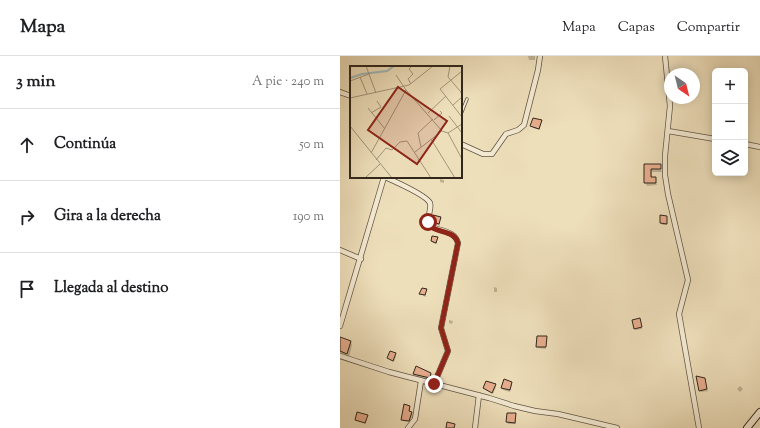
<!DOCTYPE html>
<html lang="es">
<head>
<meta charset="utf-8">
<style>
  :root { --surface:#fff; --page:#f6f6f6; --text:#202124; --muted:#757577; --line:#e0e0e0 }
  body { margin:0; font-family:"Sorts Mill Goudy",serif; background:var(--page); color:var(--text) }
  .controls { position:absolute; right:12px; top:12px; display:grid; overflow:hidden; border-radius:6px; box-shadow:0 2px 10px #0003 }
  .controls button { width:36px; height:36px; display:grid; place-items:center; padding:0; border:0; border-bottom:1px solid var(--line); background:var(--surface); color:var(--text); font:20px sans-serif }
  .compass { position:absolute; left:324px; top:12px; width:36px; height:36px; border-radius:50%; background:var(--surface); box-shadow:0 2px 10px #0003; rotate:145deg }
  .stop { position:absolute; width:12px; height:12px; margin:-9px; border:3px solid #8f2418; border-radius:50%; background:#fff }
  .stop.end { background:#8f2418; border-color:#fff; box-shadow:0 1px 4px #0008 }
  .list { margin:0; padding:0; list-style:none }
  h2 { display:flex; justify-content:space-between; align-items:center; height:52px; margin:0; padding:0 16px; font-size:17px }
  h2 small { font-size:13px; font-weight:400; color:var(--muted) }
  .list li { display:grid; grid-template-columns:26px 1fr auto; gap:12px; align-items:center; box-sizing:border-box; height:72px; padding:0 16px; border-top:1px solid var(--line) }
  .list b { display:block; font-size:15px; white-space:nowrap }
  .list em { font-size:13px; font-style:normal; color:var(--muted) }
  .icon { flex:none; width:22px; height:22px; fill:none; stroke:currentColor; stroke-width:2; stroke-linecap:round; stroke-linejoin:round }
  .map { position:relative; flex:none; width:420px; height:372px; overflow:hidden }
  header { display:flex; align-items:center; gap:24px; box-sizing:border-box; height:56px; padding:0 20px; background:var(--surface); border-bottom:1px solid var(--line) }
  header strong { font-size:19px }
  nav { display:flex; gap:22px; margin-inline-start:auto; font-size:14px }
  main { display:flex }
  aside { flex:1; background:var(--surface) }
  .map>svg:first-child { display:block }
  .shadow { fill:#0003 }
  .building { fill:#e8ae8f; stroke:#30271b }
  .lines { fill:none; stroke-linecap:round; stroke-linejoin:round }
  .lane-casing { stroke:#605543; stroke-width:3.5 }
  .street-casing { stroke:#605543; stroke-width:6 }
  .secondary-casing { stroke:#30271b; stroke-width:8 }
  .lane { stroke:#f4ead3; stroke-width:2 }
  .street { stroke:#f4ead3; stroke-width:4.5 }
  .secondary { stroke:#f4ead3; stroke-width:6 }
  .route { stroke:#8f2418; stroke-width:5 }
  .inset-river { fill:none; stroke:#9fb9bc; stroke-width:2 }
  .inset-road { fill:none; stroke:#a2957b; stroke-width:1 }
  .view { fill:#8f2418; fill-opacity:0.15; stroke:#8f2418; stroke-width:2 }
  .inset-edge { fill:none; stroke:#30271b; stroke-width:2 }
</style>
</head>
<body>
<header>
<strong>Mapa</strong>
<nav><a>Mapa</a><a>Capas</a><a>Compartir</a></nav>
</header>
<main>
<aside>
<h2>3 min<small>A pie · 240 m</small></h2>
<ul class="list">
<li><svg class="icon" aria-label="ahead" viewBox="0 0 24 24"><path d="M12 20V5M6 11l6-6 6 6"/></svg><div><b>Continúa</b></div><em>50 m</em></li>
<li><svg class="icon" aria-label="right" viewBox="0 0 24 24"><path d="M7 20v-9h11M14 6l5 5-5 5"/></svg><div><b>Gira a la derecha</b></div><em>190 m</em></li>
<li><svg class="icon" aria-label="arrive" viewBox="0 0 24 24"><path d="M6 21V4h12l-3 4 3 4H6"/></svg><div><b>Llegada al destino</b></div></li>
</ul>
</aside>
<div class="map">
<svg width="420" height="372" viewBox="0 0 420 372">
  <rect width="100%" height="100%" fill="#eedfbb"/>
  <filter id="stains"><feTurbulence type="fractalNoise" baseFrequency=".005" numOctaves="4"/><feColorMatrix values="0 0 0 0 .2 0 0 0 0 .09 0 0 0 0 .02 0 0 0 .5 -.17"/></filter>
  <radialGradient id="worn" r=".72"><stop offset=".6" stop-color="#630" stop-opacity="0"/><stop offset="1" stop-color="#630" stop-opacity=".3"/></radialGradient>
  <path class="shadow" d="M188,0H195V4H189Z
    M201,65L200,74L193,72L192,70Z
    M305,109H320L322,116H312V122H315L317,129L307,130L305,126Z
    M100,123L104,124V127L100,126Z
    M321,160L326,161L327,169H322Z
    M100,162V170L94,168L93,166Z
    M97,182V188L93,187L92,185Z
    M154,231L157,232V236H154Z
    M86,234V241L82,239L81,237Z
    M109,264L113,265L112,268L109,267Z
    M300,265L302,273L296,274L295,272Z
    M206,281V293L198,292L197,290Z
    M0,283L11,286L12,289L9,301L0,297Z
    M55,298L56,300L54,306L50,304L48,302Z
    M76,311L91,318L90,324L75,320Z
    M364,323L368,335L361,336L360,334Z
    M172,327L170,336L163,334L162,332Z
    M155,329L156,331L153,338L144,332Z
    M400,330L403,333L400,336L397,333Z
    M70,351V356L73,358L70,366L63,365L62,363Z
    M175,358L176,368H168L167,366Z
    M27,359L26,368L16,364Z"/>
  <path class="building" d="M193,62L202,64L199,73L190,70Z
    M304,108H321V113H311V121H316V127H304Z
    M93,159L101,161L99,168L92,166Z
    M320,159L327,160V168L320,167Z
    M92,180L98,181L96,187L91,185Z
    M82,232L87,233L85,239L79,238Z
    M300,262L302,271L294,273L292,264Z
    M197,280H207L206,291H196Z
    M0,281L11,285L7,298L0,295Z
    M50,295L56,297L53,305L47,302Z
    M76,310L91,317L90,322L73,318Z
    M356,320L365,322L367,333L359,335Z
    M164,323L172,326L170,334L161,332Z
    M146,325L156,328L152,337L143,332Z
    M64,348L70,350L69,355L72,356L69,365L61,364Z
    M17,356L28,359L25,367L15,364Z
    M167,357H176L175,367L166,366Z
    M107,366L115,368L114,372H106Z"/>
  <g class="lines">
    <g class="lane-casing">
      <path id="lane" d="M121,58L127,43"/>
    </g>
    <g class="street-casing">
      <path id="street" d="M325,0L330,50L325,100V119L328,138L348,224L339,258L359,372
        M0,36L11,40
        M328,75L375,83
        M121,88L143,98H152L166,78L178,74L184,69L198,14L200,0
        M405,88L420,91
        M45,121C54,125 87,140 90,147C92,154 86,162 89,169C98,176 114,173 118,187L101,272L108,295L94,328
        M0,194L21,203
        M0,270L44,121
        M0,300L49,316L149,342L174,350L195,355L218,358L277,372
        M68,372L75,363L81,325
        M135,372L139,339"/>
    </g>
    <g class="secondary-casing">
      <path id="secondary" d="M407,372L420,356"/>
    </g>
    <use href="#lane" class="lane"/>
    <use href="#street" class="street"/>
    <use href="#secondary" class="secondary"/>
  </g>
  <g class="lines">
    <path class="route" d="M88,166C93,179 114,172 118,187L101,272L108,295L94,328"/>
  </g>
  <g transform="translate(10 10)">
    <rect width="112" height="112" fill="#eedfbb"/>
    <path class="inset-river" d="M0,12L12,8L37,5L44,0"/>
    <path class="inset-road" d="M16,0L26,27M100,0L98,11L111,26L112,31M112,5L90,23L112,51M46,9L56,24L92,65L98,67L112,93M10,11L17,28M0,15L19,8M61,18L58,13L63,8L59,3L62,0M0,32L59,19L83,0M103,39L112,31M18,42L35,63M21,47L31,41L27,35M78,47L96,30M99,50L112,67M84,54L92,47L90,45M0,60L42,112M98,67L112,58M81,73L105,112M71,81L68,67L83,53M65,86L92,65M21,87L56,24M26,94L36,82L42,84L50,76L57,75L81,112M15,112L30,98M112,112V94"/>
    <path class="view" d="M48,21L97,55L67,98L18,64Z"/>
    <rect width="112" height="112" class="inset-edge"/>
  </g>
  <rect width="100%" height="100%" filter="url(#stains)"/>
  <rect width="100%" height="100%" fill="url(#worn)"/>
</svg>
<div class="controls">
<button>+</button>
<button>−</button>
<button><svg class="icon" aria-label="layers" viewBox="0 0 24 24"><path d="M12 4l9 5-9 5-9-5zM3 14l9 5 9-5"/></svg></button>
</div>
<svg class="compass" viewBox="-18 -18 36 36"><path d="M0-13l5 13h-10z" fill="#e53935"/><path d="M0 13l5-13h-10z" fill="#757577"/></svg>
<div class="stop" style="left:88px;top:166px"></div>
<div class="stop end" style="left:94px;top:328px"></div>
</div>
</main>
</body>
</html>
